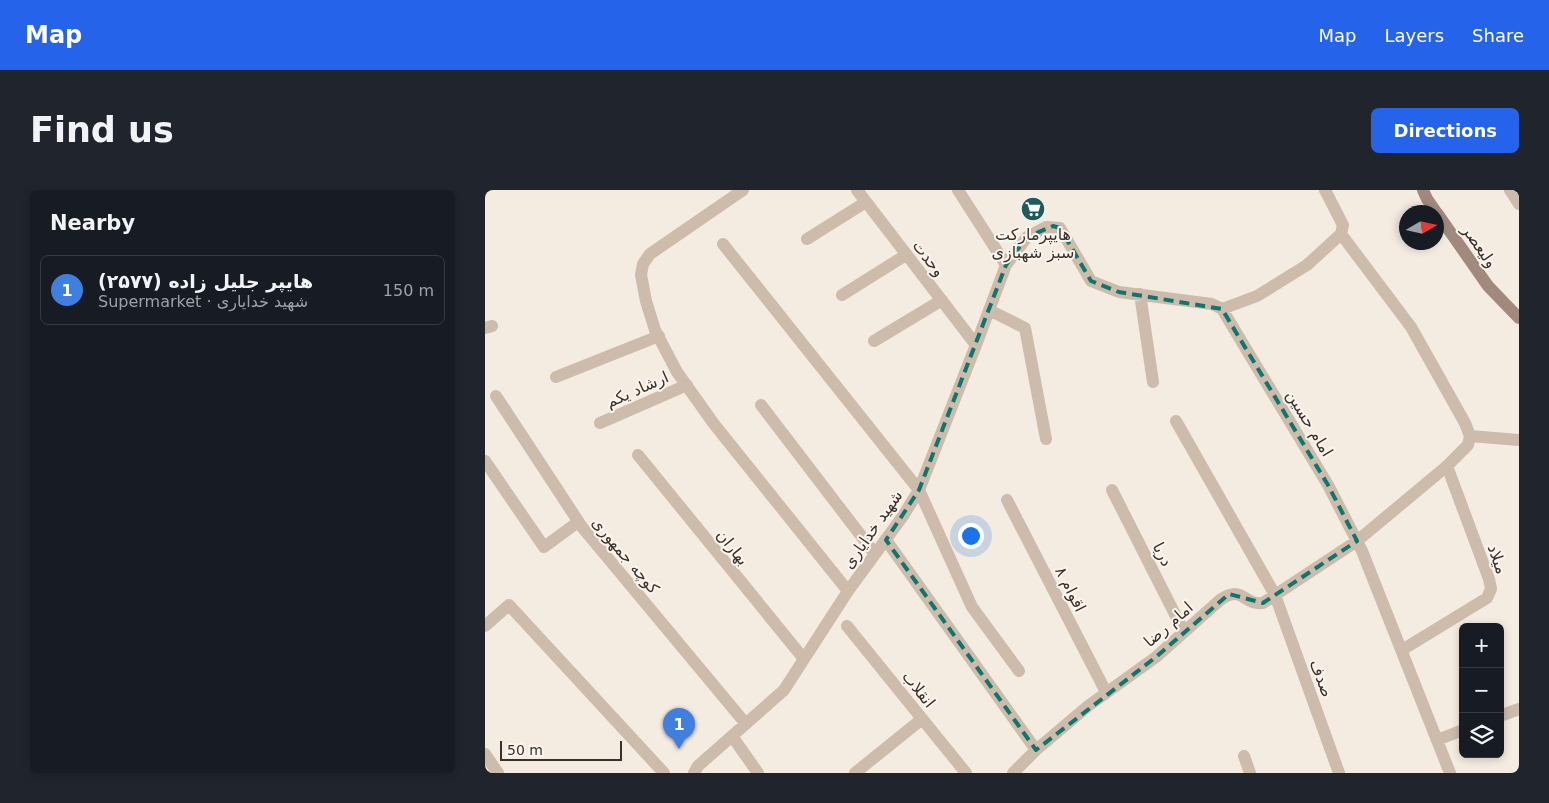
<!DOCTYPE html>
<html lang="en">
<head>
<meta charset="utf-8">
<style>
  :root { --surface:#171b24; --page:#20242c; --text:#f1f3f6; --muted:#9ea1a6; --line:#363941; --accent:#2563eb }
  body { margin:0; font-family:"DejaVu Sans","Noto Sans Arabic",sans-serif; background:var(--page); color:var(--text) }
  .controls { position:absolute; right:15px; bottom:15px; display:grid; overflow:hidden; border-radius:8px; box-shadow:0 2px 8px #0003 }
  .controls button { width:45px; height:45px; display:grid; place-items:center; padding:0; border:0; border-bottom:1px solid var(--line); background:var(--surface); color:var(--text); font:25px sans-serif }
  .compass { position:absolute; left:914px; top:15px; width:45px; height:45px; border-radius:50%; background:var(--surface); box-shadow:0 2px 8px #0003; rotate:81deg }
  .scale { position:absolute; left:15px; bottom:12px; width:122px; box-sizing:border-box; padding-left:5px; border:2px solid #3b302b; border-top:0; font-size:14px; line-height:18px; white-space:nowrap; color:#3b302b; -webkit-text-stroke:4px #fbf5ee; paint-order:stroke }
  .you { position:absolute; left:485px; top:345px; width:18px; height:18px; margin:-12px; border:4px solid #fff; border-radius:50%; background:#1a73e8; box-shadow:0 0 0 8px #1a73e833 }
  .badge { display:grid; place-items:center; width:32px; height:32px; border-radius:50%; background:var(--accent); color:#fff; font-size:16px; font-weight:700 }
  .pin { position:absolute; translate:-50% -41px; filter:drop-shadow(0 1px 2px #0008) }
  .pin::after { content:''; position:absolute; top:26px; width:18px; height:15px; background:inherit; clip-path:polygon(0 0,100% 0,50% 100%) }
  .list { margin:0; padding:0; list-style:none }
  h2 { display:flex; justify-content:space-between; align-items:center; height:65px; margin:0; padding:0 20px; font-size:21px }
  h2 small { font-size:16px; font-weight:400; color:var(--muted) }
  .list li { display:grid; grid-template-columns:32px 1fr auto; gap:15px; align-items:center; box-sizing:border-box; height:70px; margin:0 10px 10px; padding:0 10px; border:1px solid var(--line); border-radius:8px }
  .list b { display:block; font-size:19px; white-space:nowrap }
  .list p { margin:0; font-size:16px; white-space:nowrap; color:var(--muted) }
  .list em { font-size:16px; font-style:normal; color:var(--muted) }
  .icon { flex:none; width:28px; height:28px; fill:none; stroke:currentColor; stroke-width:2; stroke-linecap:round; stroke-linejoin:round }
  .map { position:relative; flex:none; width:1034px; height:583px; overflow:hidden; border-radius:8px }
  header { display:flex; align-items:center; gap:30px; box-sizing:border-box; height:70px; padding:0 25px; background:var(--accent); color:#fff }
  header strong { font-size:24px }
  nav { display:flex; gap:28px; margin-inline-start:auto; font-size:18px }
  .intro { display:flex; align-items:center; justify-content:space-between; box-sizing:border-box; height:120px; padding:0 30px }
  h1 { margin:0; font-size:35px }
  .button { padding:12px 22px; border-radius:8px; background:var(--accent); color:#fff; font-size:18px; font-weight:700 }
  main { display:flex; gap:30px; padding:0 30px }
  aside { flex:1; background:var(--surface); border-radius:8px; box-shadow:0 2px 8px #0003 }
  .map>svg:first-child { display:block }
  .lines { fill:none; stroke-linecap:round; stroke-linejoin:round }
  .street { stroke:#cdbbac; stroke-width:12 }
  .secondary { stroke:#a18a7d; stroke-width:12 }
  .marked { fill:none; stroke:#0f766e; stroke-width:4; stroke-dasharray:10 6; stroke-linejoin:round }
  .labels { text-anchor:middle; stroke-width:4; stroke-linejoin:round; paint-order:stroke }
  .poi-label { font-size:16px; fill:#3b302b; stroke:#fbf5ee }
  .street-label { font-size:16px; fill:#3b302b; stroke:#fbf5ee }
</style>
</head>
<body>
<header>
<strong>Map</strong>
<nav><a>Map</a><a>Layers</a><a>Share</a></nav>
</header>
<div class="intro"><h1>Find us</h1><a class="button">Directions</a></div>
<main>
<aside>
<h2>Nearby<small></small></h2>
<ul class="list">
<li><span class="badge" style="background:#3f7fe0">1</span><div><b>هایپر جلیل زاده (۲۵۷۷)</b><p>Supermarket · شهید خدایاری</p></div><em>150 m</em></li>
</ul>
</aside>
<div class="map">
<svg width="1034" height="583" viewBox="0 0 1034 583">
  <rect width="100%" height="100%" fill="#f4ebe1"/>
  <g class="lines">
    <path class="street" d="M258,0L165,64L158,74L156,85L161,111L170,140L192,182L229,234L363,401
      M372,0L491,155
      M473,0L521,75
      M1025,0L1034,14
      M322,49L381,12
      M238,54L434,300L487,417L534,481
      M655,104L668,192
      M357,105L421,65
      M737,119L772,106L822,75L856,44L858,35L840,0
      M504,120L540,138L561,249
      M0,138L7,136
      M389,151L457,110
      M71,187L174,146
      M11,206L97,337L261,534
      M276,215L390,364
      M691,231L790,405L854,583
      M115,233L202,195
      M985,246L1034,250
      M153,265L319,469
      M0,271L59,357L93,332
      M627,300L699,442
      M522,310L621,502
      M401,350L551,560
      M0,436L24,415L179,583
      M362,436L481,583
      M917,460L1002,408L1006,399L1004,389L962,276
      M1015,526L1034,519
      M247,546L273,583
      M952,550L978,540
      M0,564L13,583
      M759,566L765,583
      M209,583L213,576L299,500L363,401L418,326L434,300L491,155L521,75L542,47L561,37L575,38L606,91L634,102L727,114L737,119L843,295L877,361L965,583
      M370,583L437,529
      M528,583L551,560L603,516L671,467L735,410C758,394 757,415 778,413L872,351L962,276L983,255L985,246L980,233L926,137L856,44"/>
    <path class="secondary" d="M938,0L942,9L951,22
      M952,23L1003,96L1034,128"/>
  </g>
  <path class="marked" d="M568,36L575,38L606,91L634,102L737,119L843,295L872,351L778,413L744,404L671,467L551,560L401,350L434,300L521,75L542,47Z"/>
  <defs>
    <g id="supermarket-disc" transform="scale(1.25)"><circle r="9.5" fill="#1f5a5e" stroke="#fbf5ee"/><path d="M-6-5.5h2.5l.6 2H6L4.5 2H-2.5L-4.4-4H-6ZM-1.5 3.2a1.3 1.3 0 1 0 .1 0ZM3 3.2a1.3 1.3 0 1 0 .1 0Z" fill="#fff"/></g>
  </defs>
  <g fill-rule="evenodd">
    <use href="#supermarket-disc" x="548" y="19"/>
  </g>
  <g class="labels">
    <g class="poi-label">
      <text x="548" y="50">هایپرمارکت<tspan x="548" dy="18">سبز شهبازی</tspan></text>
    </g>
    <g class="street-label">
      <text transform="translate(995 56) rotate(55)" y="6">ولیعصر</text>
      <text transform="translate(444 68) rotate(52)" y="6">وحدت</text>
      <text transform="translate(152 199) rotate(-24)" y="6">ارشاد یکم</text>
      <text transform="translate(825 233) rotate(59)" y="6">امام حسین</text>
      <text transform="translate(387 339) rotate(-55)" y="6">شهید خدایاری</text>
      <text transform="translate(248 357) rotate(51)" y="6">بهاران</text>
      <text transform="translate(678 364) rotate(63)" y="6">دریا</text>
      <text transform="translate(141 365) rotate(50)" y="6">کوچه جمهوری</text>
      <text transform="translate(1013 369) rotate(71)" y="6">میلاد</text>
      <text transform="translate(586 399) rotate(63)" y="6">اقوام ۸</text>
      <text transform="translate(683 434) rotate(-41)" y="6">امام رضا</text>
      <text transform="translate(837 488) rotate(70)" y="6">صدف</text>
      <text transform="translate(434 499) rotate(51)" y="6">انقلاب</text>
    </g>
  </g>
</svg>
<div class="controls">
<button>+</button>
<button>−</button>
<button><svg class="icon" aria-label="layers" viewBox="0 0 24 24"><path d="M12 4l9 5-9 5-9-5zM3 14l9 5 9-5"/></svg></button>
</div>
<svg class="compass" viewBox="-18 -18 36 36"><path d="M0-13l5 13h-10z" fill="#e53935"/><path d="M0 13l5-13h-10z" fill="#9ea1a6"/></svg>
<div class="scale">50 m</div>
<div class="you"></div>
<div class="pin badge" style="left:194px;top:559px;background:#3f7fe0">1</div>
</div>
</main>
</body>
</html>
